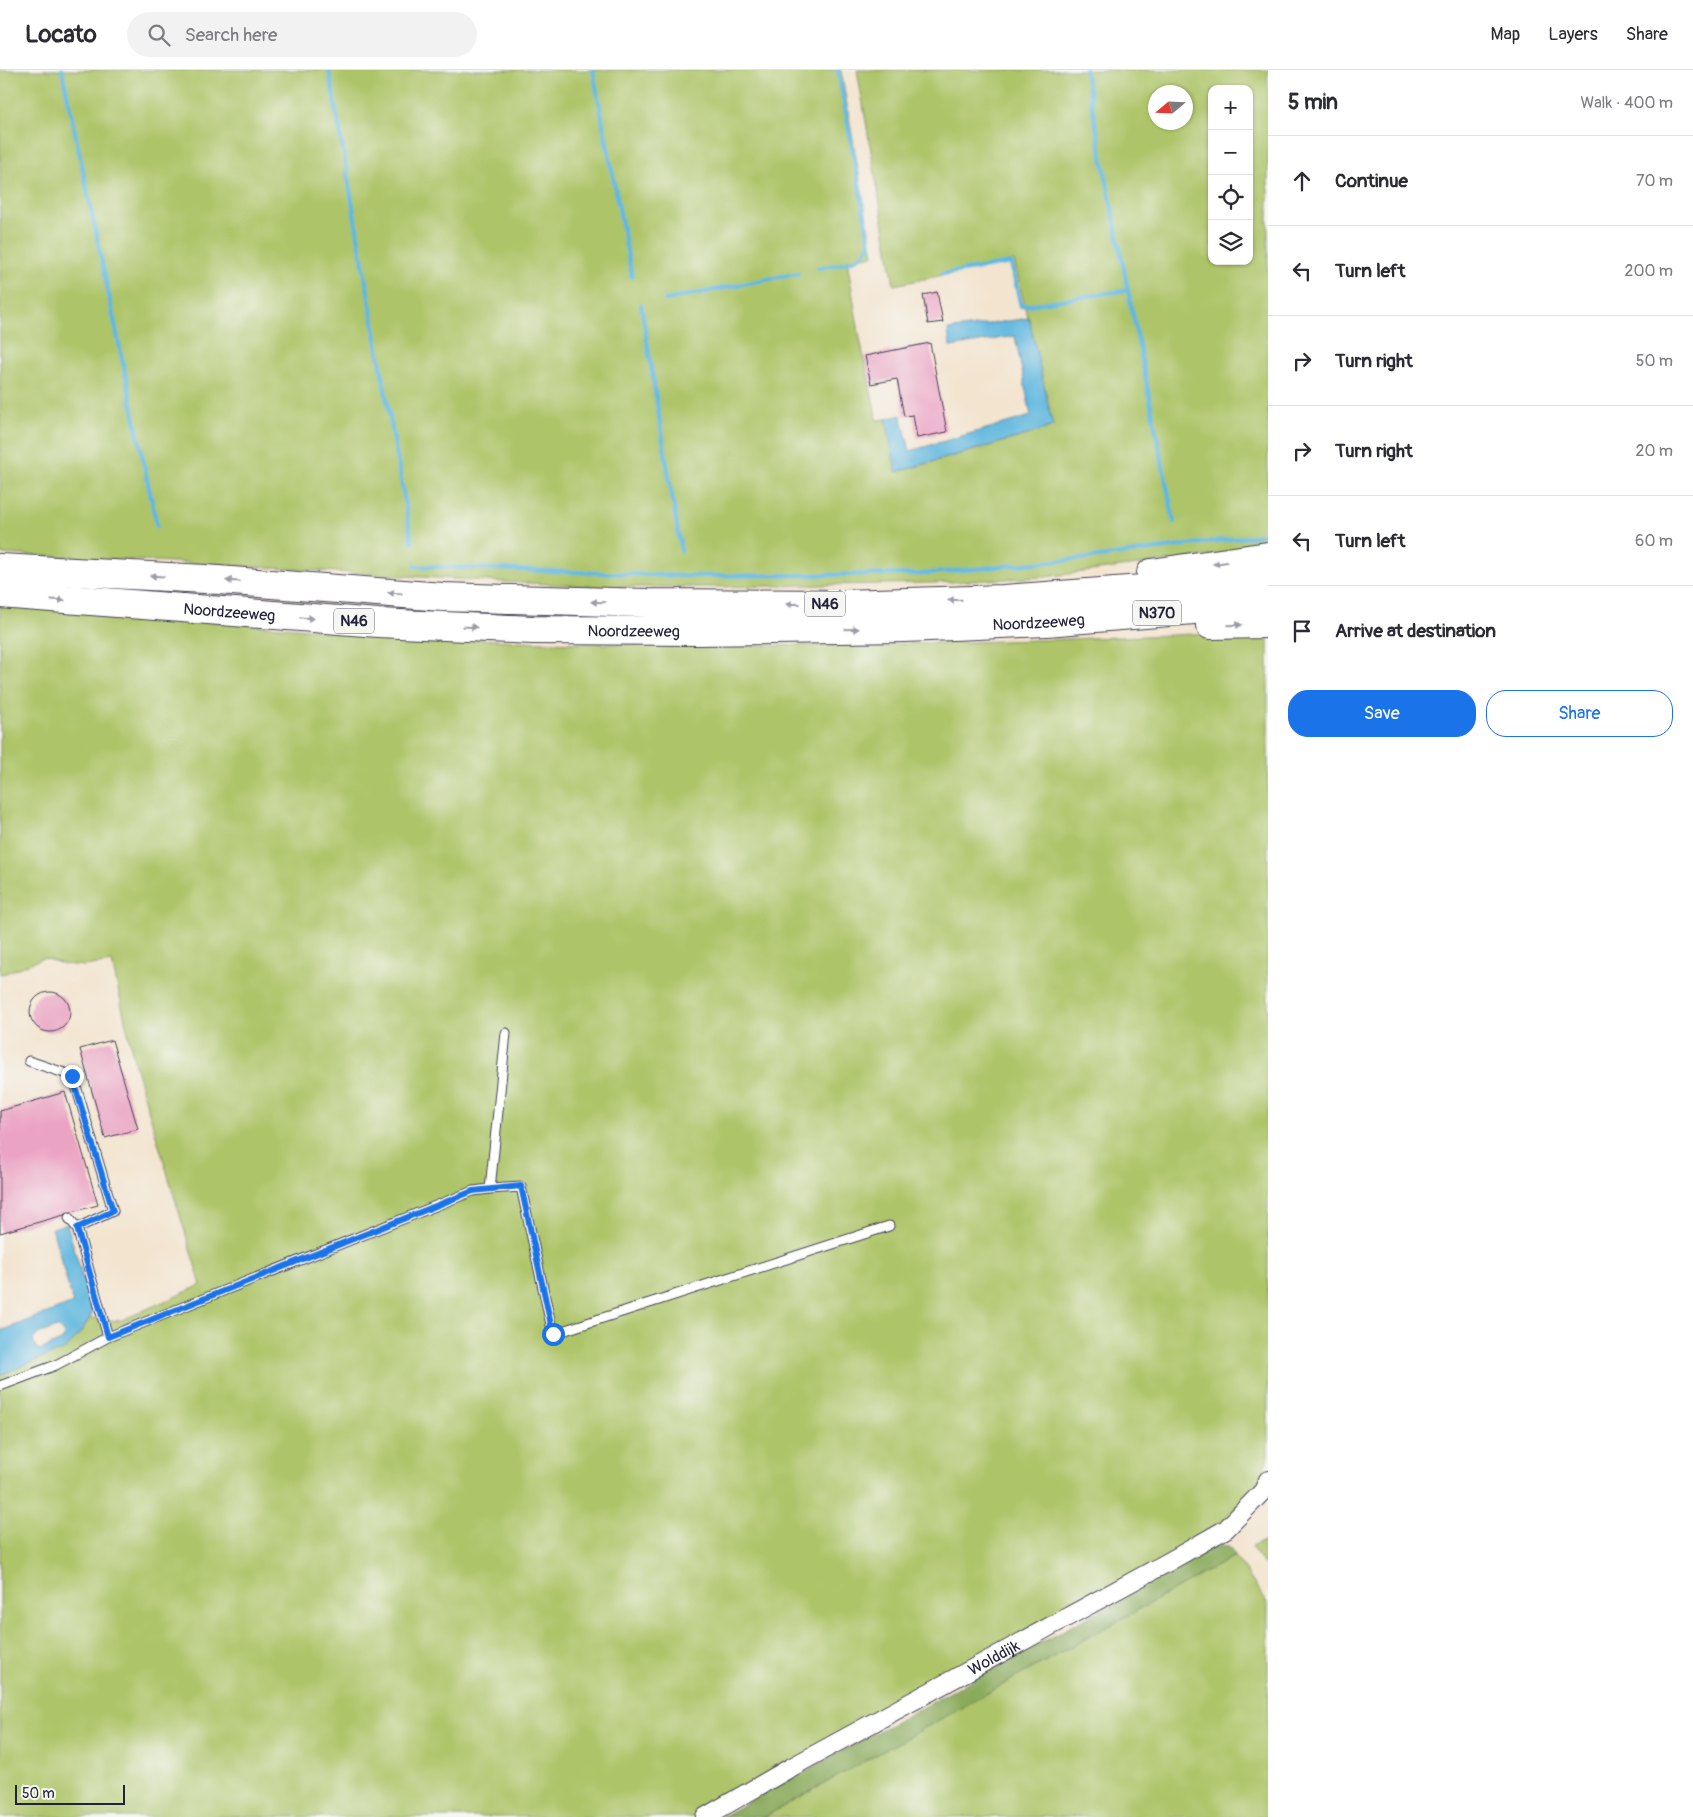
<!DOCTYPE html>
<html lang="en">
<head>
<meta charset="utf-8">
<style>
  :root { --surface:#fff; --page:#f2f2f3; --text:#2b2b33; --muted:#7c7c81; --line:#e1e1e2; --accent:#1a73e8 }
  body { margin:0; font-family:Pangolin,sans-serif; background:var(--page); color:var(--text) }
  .controls { position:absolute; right:15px; top:15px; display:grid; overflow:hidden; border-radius:10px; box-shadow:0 1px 4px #0004 }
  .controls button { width:45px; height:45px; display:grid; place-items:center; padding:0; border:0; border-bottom:1px solid var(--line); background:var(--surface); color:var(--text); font:25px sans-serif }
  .compass { position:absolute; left:1148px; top:15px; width:45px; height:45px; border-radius:50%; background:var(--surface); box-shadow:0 1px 4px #0004; rotate:251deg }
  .scale { position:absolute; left:15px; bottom:12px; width:110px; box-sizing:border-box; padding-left:5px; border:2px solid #22223b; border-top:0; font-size:14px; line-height:18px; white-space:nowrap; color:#22223b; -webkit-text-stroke:4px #f6f6f2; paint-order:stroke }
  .stop { position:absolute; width:15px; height:15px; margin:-11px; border:4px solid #1a73e8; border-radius:50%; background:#fff }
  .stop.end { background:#1a73e8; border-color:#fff; box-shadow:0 1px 5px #0008 }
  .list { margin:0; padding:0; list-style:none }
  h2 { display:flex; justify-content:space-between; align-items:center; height:65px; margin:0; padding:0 20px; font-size:21px }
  h2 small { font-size:16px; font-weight:400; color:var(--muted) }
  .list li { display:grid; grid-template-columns:32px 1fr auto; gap:15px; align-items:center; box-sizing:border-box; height:90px; padding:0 20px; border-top:1px solid var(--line) }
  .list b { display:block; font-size:19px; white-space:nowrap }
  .list em { font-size:16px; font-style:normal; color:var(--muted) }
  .actions { display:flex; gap:10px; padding:15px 20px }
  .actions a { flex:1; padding:11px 0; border:1px solid var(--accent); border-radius:20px; text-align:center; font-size:18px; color:var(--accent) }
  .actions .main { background:var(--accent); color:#fff }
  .icon { flex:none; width:28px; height:28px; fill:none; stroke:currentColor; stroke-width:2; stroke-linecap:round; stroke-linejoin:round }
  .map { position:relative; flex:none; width:1268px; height:1747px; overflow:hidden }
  header { display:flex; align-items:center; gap:30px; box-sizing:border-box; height:70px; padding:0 25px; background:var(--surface); border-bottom:1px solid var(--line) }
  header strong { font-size:24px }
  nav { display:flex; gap:28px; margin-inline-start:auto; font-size:18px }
  .search { width:350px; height:45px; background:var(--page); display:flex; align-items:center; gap:12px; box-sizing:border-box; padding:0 18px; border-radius:28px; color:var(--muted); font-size:19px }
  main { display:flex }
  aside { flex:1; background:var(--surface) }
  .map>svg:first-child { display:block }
  .green { fill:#adc468; stroke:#687352; fill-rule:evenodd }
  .forest { fill:#8aaa5c; stroke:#56664c }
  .water { fill:#61b7de; stroke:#426c8c; fill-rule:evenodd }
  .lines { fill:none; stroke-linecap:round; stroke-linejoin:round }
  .stream { stroke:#61b7de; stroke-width:4.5 }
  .building { fill:#eba3c3 }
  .lane-casing { stroke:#413f51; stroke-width:11 }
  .street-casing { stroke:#413f51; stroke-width:20 }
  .highway-casing { stroke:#413f51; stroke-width:30 }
  .lane { stroke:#fff; stroke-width:9 }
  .street { stroke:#fff; stroke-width:18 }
  .highway { stroke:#fff; stroke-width:28 }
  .oneway { fill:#9c9ca7 }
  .route { stroke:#1a73e8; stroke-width:6 }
  .labels { text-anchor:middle; stroke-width:4.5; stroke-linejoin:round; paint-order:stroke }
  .shield { fill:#f6f6f2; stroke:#626272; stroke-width:1 }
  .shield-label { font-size:15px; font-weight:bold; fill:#22223b }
  .street-label { font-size:16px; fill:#22223b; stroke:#f6f6f2 }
</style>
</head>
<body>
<header>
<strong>Locato</strong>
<div class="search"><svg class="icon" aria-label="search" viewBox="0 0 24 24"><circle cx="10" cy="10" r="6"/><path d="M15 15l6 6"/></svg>Search here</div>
<nav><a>Map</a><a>Layers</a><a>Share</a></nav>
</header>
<main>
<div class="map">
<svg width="1268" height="1747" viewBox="0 0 1268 1747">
  <rect width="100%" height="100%" fill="#f6f6f2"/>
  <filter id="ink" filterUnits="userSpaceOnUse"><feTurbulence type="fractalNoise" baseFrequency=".02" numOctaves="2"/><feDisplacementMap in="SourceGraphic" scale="10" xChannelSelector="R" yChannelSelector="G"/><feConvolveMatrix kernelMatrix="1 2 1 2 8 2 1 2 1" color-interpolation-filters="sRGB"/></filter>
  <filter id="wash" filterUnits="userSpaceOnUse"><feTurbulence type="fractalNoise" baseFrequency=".0096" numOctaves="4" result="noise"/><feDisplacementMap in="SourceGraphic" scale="20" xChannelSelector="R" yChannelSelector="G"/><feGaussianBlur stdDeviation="1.12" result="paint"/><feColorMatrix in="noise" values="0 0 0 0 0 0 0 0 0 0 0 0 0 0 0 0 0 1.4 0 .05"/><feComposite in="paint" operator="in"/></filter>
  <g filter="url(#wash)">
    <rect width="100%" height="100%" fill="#f3e4cf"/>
    <path class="green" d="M0,0H841L873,185L847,190L860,269L877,350L886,349L897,402L1027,365L1053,356L1014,191L894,215L857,0H1268V478L1045,507L934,513L718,517H612L504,512L173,492L0,484ZM1212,19H1249V191H1212ZM1156,22H1186V52H1156Z
      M0,535C206,551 411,570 617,574C834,579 1051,570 1268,561V1388L1261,1408L1247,1428L1208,1463L696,1747H0V1305L67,1278L90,1248L120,1251L201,1215L136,999L112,892L84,896L63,894L43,888L6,903L0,904Z
      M1268,1469V1500L1251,1477Z
      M1235,1486L1268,1534V1747H764Z"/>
    <path class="forest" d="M1213,1476L1229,1477L1235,1486L764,1747H721L1088,1547Z"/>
    <path class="water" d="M1029,248L1053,356L1027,365L896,402L886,349L901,345L910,381L1031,346L1015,266L950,277L948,260Z
      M67,1154L93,1243L80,1263L67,1278L0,1305V1261L73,1233L52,1158ZM57,1257L61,1260L64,1265L63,1270L40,1280L36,1278L33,1270L38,1264Z"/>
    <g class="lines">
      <path class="stream" d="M62,0L157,456
        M329,0L412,473
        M593,0L632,207
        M818,198C838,194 860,194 870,175L838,0
        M942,204L1011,193L1021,236L1128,220L1085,0
        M1128,220L1174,452
        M665,230L798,203
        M641,235L681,481
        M415,496L682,506L921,504L1099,487L1268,464"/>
    </g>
    <g id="blocks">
      <path class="building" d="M937,222L943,252L928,254L923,225Z
        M930,273L947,362L917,368L913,345L904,346L897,309L871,314L865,286Z
        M30 942a20 20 0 1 1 40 0a20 20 0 1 1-40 0Z
        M112,970L138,1059L105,1068L80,979Z
        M65,1022L98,1135L72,1142H68L64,1145L0,1163V1041Z"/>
    </g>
  </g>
  <g filter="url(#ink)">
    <use href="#blocks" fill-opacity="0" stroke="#413f51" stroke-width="1"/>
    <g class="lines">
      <g class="lane-casing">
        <path id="lane" d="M29,991L73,1006L113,1141L77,1158
          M490,1119L521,1117L553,1264L889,1156
          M69,1148L77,1158L108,1267L473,1121L490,1119L506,963
          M0,1316L56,1295L108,1267"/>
      </g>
      <g class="street-casing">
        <g id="street">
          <path id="s1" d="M705,1747L790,1698L1170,1491L1226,1459L1263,1421L1268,1410"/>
        </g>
      </g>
      <g class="highway-casing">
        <g id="highway">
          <path d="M0,498L205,509L443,527L647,533L843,534L1004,529L1268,510"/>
          <path d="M1151,503L1268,486"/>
          <path id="s2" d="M0,524L378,553L533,560L698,561L905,558L1046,552L1268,534"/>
          <path d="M1210,555L1268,554"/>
        </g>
      </g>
      <use href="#lane" class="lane"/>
      <use href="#street" class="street"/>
      <use href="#highway" class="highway"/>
    </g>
    <defs><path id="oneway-solid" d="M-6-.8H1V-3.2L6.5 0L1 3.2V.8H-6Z" transform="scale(1.25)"/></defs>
    <g class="oneway">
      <use href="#oneway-solid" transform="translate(1220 493) rotate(172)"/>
      <use href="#oneway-solid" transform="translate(157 506) rotate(-177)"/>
      <use href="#oneway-solid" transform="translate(233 511) rotate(-176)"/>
      <use href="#oneway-solid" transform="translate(395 523) rotate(-176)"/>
      <use href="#oneway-solid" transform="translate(58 530) rotate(4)"/>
      <use href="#oneway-solid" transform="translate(955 530) rotate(178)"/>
      <use href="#oneway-solid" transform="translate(598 532) rotate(-178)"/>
      <use href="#oneway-solid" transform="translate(793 534) rotate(-180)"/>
      <use href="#oneway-solid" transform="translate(307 548) rotate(4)"/>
      <use href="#oneway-solid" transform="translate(1235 555) rotate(-1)"/>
      <use href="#oneway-solid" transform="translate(470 557) rotate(3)"/>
      <use href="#oneway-solid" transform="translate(852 559) rotate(-1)"/>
    </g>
  </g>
  <g class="lines" filter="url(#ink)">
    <path class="route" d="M72,1006L113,1141L77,1158L108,1267L473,1121L521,1116L553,1264"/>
  </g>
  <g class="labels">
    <g class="shield">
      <rect x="805" y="521.5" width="40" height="25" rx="4"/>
      <rect x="1133" y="530.5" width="48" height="25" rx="4"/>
      <rect x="334" y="538.5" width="40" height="25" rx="4"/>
    </g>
    <g class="shield-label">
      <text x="825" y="539">N46</text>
      <text x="1157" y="548">N370</text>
      <text x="354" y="556">N46</text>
    </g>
    <g class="street-label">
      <text dy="6" stroke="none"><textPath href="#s2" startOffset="230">Noordzeeweg</textPath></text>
      <text dy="6" stroke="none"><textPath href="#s2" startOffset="1040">Noordzeeweg</textPath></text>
      <text dy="6" stroke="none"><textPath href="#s2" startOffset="635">Noordzeeweg</textPath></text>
      <text dy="6" stroke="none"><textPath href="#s1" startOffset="330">Wolddijk</textPath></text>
    </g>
  </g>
</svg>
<div class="controls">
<button>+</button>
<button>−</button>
<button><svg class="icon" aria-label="locate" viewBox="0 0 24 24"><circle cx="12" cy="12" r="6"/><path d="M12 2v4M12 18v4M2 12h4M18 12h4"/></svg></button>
<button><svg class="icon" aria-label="layers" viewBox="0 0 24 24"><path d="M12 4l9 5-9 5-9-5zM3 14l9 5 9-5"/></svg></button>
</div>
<svg class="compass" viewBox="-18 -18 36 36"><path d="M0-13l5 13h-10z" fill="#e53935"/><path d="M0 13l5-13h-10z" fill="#7c7c81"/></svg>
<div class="scale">50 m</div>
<div class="stop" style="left:553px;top:1264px"></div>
<div class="stop end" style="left:72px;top:1006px"></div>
</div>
<aside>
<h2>5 min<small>Walk · 400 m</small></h2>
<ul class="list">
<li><svg class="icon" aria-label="ahead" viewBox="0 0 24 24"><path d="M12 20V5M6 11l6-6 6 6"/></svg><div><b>Continue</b></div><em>70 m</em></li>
<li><svg class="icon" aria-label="left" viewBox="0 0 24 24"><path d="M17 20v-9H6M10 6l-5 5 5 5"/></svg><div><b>Turn left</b></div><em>200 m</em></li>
<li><svg class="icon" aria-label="right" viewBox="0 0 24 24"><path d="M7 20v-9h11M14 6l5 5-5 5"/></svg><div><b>Turn right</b></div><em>50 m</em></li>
<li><svg class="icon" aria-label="right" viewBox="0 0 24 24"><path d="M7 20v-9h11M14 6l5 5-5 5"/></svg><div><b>Turn right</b></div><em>20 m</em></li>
<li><svg class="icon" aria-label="left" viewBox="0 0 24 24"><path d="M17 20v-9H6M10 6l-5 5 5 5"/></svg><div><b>Turn left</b></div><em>60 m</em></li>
<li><svg class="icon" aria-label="arrive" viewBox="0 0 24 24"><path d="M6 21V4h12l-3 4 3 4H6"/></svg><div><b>Arrive at destination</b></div></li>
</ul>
<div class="actions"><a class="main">Save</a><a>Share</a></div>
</aside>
</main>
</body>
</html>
